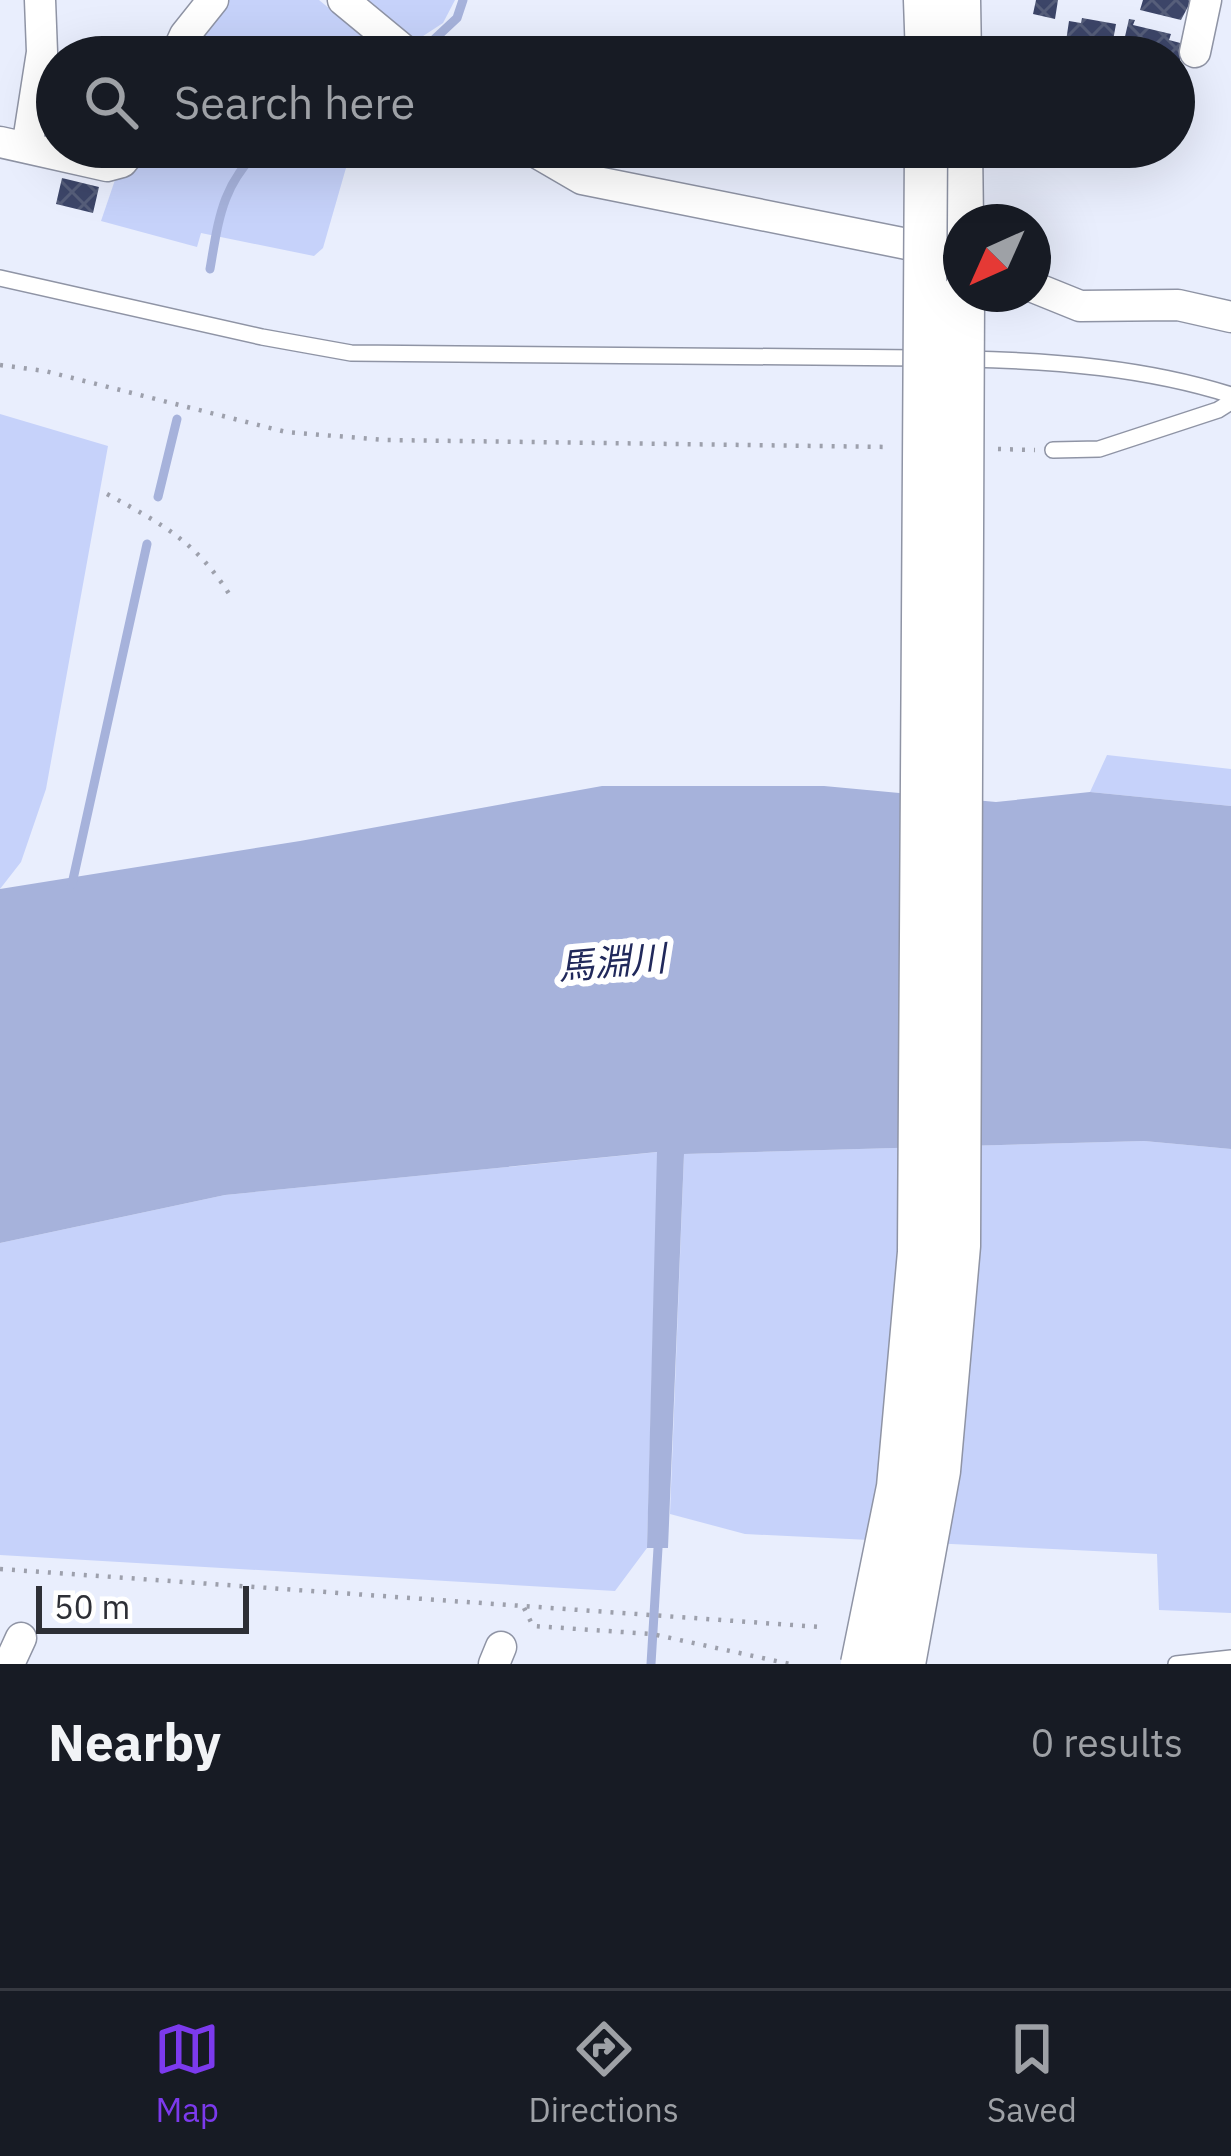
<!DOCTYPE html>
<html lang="en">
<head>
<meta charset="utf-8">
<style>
  :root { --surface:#171b24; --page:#20242c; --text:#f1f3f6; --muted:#9ea1a6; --line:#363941; --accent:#7c3aed }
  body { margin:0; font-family:"IBM Plex Sans","Noto Sans JP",sans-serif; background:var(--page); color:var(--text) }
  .compass { position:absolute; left:943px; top:204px; width:108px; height:108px; border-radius:50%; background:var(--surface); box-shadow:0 12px 48px #0002; rotate:225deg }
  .scale { position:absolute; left:36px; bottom:30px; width:213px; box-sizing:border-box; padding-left:12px; border:6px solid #2d2f36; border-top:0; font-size:33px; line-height:42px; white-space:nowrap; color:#2d2f36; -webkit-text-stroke:9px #fff; paint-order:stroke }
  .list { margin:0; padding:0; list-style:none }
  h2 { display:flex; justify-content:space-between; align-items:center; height:156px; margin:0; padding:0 48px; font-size:51px }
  h2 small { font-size:39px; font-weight:400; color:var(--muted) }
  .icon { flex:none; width:66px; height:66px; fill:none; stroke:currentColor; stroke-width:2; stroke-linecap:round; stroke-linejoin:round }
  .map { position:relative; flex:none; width:1231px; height:1664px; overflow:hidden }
  .search { position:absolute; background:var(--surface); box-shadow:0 12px 48px #0002; left:36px; right:36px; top:36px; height:132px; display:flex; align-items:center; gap:30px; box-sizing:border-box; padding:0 42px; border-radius:66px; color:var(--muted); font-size:45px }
  .sheet { height:324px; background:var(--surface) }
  nav { display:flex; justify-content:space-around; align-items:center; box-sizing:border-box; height:168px; border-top:3px solid var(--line); background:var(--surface); font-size:33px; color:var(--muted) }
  nav a { display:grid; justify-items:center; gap:6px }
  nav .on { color:var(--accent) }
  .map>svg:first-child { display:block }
  .green { fill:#c6d2fa }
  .water { fill:#a6b2db }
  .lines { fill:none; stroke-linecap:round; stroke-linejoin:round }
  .stream { stroke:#a6b2db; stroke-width:9 }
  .building { fill:url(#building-cross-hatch) }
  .lane-casing { stroke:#8f94a5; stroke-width:18 }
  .street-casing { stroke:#8f94a5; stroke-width:33 }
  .secondary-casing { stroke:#8f94a5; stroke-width:45 }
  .path { stroke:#9da0ac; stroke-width:4.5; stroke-dasharray:3 9; stroke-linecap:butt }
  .lane { stroke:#fff; stroke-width:15 }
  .street { stroke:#fff; stroke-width:30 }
  .secondary { stroke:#fff; stroke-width:42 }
  .secondary-bridge-casing { stroke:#8f94a5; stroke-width:45; stroke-linecap:butt }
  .secondary-bridge { stroke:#fff; stroke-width:42 }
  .labels { text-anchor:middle; stroke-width:12; stroke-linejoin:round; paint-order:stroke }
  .water-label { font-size:36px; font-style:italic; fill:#21295b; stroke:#fff }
</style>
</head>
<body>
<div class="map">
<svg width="1231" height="1664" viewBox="0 0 1231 1664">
  <defs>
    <pattern id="building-cross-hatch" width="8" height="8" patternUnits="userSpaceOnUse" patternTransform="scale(3)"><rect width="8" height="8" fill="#3c4568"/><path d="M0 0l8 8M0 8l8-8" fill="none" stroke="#565e7a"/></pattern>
  </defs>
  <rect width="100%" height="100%" fill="#e9eefd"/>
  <path class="green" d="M222,0H319L388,57H185Z
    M362,0H455L443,23L417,40Z
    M147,147H352L323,248L314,256L201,233L197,247L101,221L116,177L124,178Z
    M0,414L108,446L46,789L21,862L0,889Z
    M1107,755L1231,769V806L1090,792Z
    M1144,1141L1231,1149V1613L1159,1610L1157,1554L745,1534L670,1514L684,1154Z
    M658,1152L647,1548L615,1591L0,1555V1243L225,1195Z"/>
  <path class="water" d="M602,786H824L996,802L1090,792L1231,806V1149L1144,1141L684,1154L668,1548H647L657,1152L225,1195L0,1243V889L300,841Z"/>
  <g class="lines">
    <path class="stream" d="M427,46L457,18L463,0
      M210,269C219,217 222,184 262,147
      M158,497L177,419
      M72,884L147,544
      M651,1664L658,1548"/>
  </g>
  <path class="building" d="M1036,0H1058L1055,19L1033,14Z
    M1143,0H1188L1191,1L1181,20L1140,10Z
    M1082,18L1116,24L1110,57L1065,48L1069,21L1081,23Z
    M1129,19L1135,20L1133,25L1171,34L1169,40L1184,44L1176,76L1174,57L1121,54Z
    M62,178L99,187L93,213L56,204Z"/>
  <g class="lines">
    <g class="lane-casing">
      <path id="lane" d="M0,278L262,337L351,353L919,358
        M967,359C1055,361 1146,368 1231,395
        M1053,450L1099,449L1218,410L1231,402
        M1176,1664L1231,1658"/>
    </g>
    <g class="street-casing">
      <path id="street" d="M343,0L412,57
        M1195,52L1206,0
        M175,57L185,35L213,0
        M0,142L107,166L122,162L134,147
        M527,147L582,179L907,244L961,261
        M27,148L42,52L40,0
        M1033,287L1080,306L1178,305L1231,317
        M9,1664L21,1638
        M494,1664L501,1647"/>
    </g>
    <g class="secondary-casing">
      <path id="secondary" d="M925,0L927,57
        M959,0L960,57
        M961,147L962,222"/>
    </g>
    <path class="path" d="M0,365L45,371L286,432L385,440L891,447
      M998,449L1035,450
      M107,494C162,524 197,542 231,597
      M0,1569L820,1627
      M524,1608L533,1626L652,1634L790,1664"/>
    <use href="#lane" class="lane"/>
    <use href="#street" class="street"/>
    <use href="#secondary" class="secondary"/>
    <g class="secondary-bridge-casing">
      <path id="secondary-bridge" d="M862,1664L898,1487L919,1252L926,147
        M904,1664L939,1471L959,1246L963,294"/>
    </g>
    <use href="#secondary-bridge" class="secondary-bridge"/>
  </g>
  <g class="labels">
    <g class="water-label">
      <text transform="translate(612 962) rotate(-5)" y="13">馬淵川</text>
    </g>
  </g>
</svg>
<svg class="compass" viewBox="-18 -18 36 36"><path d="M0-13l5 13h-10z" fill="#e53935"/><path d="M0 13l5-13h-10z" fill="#9ea1a6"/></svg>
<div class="scale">50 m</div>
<div class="search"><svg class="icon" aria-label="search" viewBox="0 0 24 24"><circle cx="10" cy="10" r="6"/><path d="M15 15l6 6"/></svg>Search here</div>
</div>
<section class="sheet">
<h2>Nearby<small>0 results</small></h2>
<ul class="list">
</ul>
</section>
<nav>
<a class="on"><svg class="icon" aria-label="map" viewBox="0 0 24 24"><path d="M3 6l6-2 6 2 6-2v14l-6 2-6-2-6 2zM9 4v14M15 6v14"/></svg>Map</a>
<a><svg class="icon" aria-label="directions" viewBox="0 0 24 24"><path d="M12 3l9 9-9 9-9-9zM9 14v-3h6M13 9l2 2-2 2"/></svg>Directions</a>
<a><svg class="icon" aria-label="saved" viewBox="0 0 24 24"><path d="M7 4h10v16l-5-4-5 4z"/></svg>Saved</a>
</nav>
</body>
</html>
